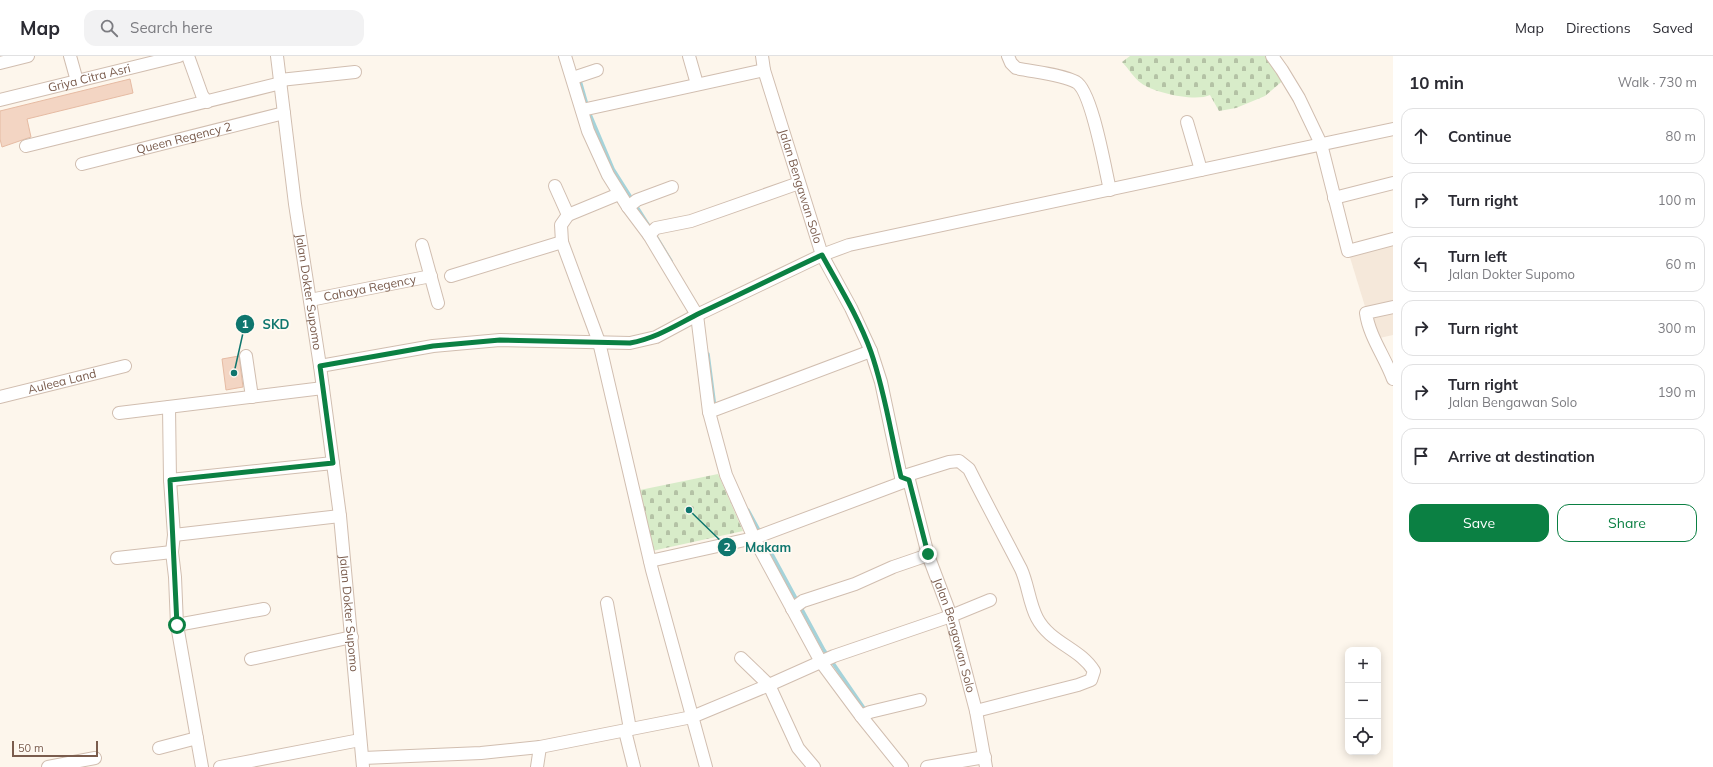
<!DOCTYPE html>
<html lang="en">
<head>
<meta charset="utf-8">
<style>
  :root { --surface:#fff; --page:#f2f2f3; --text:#2b2b33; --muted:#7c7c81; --line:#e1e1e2; --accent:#0b8043 }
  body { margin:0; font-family:Mulish,sans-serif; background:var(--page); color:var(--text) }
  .controls { position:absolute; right:12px; bottom:12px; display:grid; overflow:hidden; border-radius:8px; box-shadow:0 2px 10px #0003 }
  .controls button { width:36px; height:36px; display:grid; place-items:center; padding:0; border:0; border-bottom:1px solid var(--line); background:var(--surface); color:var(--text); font:20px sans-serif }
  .scale { position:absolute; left:12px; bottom:10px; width:86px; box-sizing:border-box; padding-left:4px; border:2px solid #7a5c4d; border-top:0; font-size:11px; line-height:14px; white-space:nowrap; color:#7a5c4d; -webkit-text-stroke:3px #fffaf3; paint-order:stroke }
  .stop { position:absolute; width:12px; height:12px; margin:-9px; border:3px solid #0b8043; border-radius:50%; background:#fff }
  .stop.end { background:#0b8043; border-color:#fff; box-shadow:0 1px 4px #0008 }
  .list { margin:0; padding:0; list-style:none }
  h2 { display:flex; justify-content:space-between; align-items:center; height:52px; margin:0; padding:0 16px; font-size:17px }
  h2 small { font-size:13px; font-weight:400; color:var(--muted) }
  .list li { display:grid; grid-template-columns:26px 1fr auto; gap:12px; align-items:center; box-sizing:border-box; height:56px; margin:0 8px 8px; padding:0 8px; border:1px solid var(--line); border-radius:12px }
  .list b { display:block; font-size:15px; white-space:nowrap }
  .list p { margin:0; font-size:13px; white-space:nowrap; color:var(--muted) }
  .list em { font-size:13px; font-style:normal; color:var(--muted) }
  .actions { display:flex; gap:8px; padding:12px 16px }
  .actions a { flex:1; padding:9px 0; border:1px solid var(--accent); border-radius:12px; text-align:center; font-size:14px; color:var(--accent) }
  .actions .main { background:var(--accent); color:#fff }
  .icon { flex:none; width:22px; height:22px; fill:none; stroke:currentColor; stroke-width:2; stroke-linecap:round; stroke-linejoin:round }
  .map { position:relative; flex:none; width:1393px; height:711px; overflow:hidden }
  header { display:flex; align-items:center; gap:24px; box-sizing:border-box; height:56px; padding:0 20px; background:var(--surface); border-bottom:1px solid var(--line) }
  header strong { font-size:19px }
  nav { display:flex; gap:22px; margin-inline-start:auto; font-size:14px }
  .search { width:280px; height:36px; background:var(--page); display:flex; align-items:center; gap:10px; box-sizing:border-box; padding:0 14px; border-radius:12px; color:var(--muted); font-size:15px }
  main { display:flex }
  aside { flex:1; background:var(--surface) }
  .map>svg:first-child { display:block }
  .residential { fill:#f5e8da }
  .cemetery { fill:url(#cemetery-stones) }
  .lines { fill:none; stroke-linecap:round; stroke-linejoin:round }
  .stream { stroke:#a5d3da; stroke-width:3.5 }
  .building { fill:#f3d5c3; stroke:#e6bba3 }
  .minor-casing { stroke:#d1beb0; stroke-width:14 }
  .minor { stroke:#fff; stroke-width:12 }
  .route { stroke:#0b8043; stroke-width:5 }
  .labels { text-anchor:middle; stroke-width:3.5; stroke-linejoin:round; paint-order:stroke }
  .street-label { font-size:12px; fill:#7a5c4d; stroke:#fffaf3 }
  .leader { fill:none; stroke:#0f766e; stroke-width:1.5 }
  .callout-dot { fill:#0f766e; stroke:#fffaf3; stroke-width:1.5 }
  .mark-label { font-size:12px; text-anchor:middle; font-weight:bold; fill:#fff }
  .callout-label { font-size:13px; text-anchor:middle; font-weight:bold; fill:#0f766e; stroke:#fffaf3; stroke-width:3.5; stroke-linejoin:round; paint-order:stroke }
</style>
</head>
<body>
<header>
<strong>Map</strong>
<div class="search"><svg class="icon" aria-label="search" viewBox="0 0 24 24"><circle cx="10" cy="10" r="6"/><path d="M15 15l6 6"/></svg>Search here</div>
<nav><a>Map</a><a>Directions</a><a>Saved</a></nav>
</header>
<main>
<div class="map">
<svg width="1393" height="711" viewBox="0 0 1393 711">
  <defs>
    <pattern id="cemetery-stones" width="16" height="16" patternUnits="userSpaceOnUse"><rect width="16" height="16" fill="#d8ecc9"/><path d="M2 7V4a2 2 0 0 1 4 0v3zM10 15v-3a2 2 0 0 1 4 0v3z" fill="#b4c2a5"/></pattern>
  </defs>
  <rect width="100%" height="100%" fill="#fdf6ec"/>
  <path class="residential" d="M1393,183V279L1375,283L1348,195Z"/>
  <path class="cemetery" d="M1130,0H1270L1287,21L1265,40L1236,52L1219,55L1210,39C1196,46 1154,37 1141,27C1134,22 1128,12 1122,6Z
    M718,418L743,475L652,495L640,434Z"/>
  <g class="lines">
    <path class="stream" d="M579,21L589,56L613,113L649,170
      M654,177L671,205
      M708,298L715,352
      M748,454L824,594L866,655"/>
  </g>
  <path class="building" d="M130,23L133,37L27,63L31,81L2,91L0,83V55Z
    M239,300L243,331L226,334L222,303Z"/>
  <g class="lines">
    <g class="minor-casing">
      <g id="minor">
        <path d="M70,0L77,25"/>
        <path d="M188,0L202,39L207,46"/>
        <path id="s1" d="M277,0L295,148L320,310L340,460L363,711"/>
        <path d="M565,0L588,75L608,119L628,151L649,179L697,259L709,356L726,419L754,482L821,606L861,660L902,711"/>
        <path d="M689,0L697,28"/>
        <path id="s2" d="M762,0L764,14L822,199L851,252L871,295L881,326L901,421L909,424L928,499L951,560L976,655L986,711"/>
        <path d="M1008,0L1011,7L1016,12C1034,16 1061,18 1076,26C1092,35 1105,113 1110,134"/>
        <path d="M1272,0L1282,14L1299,42L1321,88L1348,195L1393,183"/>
        <path d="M0,7L28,0"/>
        <path d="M573,22L597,14"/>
        <path d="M280,24L355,16"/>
        <path id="s3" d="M0,44L179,0"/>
        <path d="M582,54L764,14"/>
        <path d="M1187,66L1201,114"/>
        <path d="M26,90L281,27"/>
        <path id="s4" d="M82,108L284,57"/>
        <path d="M555,130L568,159"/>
        <path d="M1334,142L1393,127"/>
        <path d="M628,151L637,144L672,131"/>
        <path d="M649,179L656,172L691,165L799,127"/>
        <path d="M562,186L561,169L568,159L619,138"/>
        <path d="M422,189L438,247"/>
        <path d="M451,220L562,186L599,286L652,514L706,711"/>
        <path id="s5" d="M310,244L431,220"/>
        <path d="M1393,251L1366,257C1369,280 1385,301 1393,323"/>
        <path d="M246,300L252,341"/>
        <path d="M320,310L433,290L500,284L630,287L656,281L697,259L822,199L849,189L1393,73"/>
        <path id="s6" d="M0,341L125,310"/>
        <path d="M169,351L170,424L174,479L172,496L175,521L177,569L202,711"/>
        <path d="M709,356L871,295"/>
        <path d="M119,357L323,332"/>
        <path d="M901,421L949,406L959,405L969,413C986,447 1004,480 1021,513C1028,528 1029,547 1037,562C1050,587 1080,592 1094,615L1091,624L1078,629L976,655"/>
        <path d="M170,424L333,407"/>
        <path d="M174,479L340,460"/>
        <path d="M117,502L172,496"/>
        <path d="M650,505L754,482L909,424"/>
        <path d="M607,547L630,673"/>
        <path d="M792,553L803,545L855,528L893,511L928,499"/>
        <path d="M177,569L264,553"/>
        <path d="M741,602L769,629L798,692L814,711"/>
        <path d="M251,603L352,581"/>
        <path d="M861,660L870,656L920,644"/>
        <path d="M625,675L634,711"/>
        <path d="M159,692L197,682"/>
        <path d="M363,702L481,697L540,691L692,661L769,629L834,600L951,560L990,544"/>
        <path d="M48,711L95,702"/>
        <path d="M220,711L360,684"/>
        <path d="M537,711L540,691"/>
        <path d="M927,711L985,701"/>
      </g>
    </g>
    <use href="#minor" class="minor"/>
  </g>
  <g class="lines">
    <path class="route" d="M177,569L170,424L333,407L320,310L433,290L500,284L630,287C657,282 676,269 700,257C741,238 781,218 822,199C839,230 859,262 871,296C885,336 891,379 901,421L909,424L928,498"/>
  </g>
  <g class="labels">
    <g class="street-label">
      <text dy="4" stroke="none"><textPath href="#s3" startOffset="92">Griya Citra Asri</textPath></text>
      <text dy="4" stroke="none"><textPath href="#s4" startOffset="105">Queen Regency 2</textPath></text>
      <text dy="4" stroke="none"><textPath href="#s2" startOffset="136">Jalan Bengawan Solo</textPath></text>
      <text dy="4" stroke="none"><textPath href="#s5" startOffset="61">Cahaya Regency</textPath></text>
      <text dy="4" stroke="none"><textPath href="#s1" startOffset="238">Jalan Dokter Supomo</textPath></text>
      <text dy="4" stroke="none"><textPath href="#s6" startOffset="64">Auleea Land</textPath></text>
      <text dy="4" stroke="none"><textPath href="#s1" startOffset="562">Jalan Dokter Supomo</textPath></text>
      <text dy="4" stroke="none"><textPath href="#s2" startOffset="616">Jalan Bengawan Solo</textPath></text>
    </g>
  </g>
  <path class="leader" d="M234 317L245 268M689 454L727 491"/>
  <g class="callout-dot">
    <circle cx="234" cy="317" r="4"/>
    <circle cx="689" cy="454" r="4"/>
    <circle cx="245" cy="268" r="10"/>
    <circle cx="727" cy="491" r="10"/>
  </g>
  <g class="mark-label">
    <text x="245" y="272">1</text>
    <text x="727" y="495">2</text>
  </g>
  <g class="callout-label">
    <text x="276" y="273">SKD</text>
    <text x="768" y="496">Makam</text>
  </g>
</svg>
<div class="controls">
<button>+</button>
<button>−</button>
<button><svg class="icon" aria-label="locate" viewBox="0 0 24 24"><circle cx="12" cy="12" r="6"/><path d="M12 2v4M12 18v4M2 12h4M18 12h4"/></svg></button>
</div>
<div class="scale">50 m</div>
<div class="stop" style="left:177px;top:569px"></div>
<div class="stop end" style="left:928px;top:498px"></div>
</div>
<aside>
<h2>10 min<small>Walk · 730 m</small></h2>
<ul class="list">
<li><svg class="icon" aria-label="ahead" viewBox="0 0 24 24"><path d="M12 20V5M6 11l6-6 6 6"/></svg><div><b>Continue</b></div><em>80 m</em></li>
<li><svg class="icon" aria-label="right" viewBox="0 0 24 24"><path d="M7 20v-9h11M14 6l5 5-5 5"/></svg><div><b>Turn right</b></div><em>100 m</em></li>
<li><svg class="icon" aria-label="left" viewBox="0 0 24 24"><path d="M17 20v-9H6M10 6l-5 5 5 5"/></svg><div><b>Turn left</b><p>Jalan Dokter Supomo</p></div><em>60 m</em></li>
<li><svg class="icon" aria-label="right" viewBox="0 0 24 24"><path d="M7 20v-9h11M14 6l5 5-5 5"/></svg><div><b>Turn right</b></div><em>300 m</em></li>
<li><svg class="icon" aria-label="right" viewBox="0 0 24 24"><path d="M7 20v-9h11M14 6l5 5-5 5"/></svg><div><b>Turn right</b><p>Jalan Bengawan Solo</p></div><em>190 m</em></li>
<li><svg class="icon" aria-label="arrive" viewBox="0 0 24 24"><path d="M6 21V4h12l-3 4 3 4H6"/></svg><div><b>Arrive at destination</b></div></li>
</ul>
<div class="actions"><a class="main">Save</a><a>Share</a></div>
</aside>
</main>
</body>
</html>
